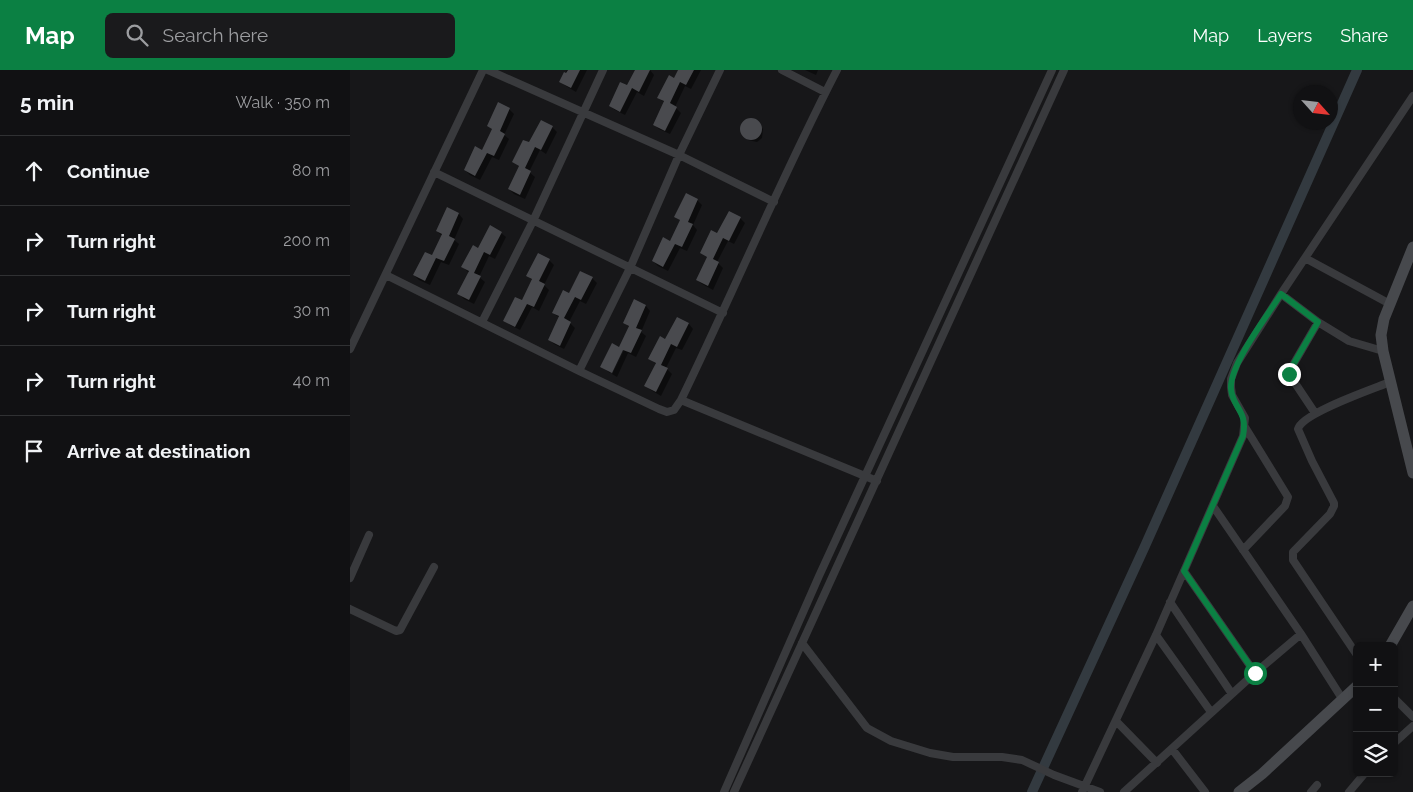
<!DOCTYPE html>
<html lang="en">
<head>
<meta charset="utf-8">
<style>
  :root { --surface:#111113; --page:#1a1a1c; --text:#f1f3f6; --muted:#9c9da0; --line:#303133; --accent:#0b8043 }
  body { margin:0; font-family:Raleway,sans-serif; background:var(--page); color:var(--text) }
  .controls { position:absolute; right:15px; bottom:15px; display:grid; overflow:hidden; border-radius:8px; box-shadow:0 1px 4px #0004 }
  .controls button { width:45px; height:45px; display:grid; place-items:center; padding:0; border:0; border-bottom:1px solid var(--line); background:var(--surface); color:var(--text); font:25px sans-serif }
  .compass { position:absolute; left:943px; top:15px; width:45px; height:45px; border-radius:50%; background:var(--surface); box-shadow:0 1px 4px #0004; rotate:117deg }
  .stop { position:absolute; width:15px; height:15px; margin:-11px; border:4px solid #0b8043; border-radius:50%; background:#fff }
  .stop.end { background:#0b8043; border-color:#fff; box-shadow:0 1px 5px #0008 }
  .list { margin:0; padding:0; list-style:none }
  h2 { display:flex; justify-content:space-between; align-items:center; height:65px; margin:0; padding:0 20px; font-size:21px }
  h2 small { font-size:16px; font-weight:400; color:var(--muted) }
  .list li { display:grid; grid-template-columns:32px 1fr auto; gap:15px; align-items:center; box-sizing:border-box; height:70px; padding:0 20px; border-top:1px solid var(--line) }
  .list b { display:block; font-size:19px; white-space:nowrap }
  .list em { font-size:16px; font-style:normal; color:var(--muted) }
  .icon { flex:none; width:28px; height:28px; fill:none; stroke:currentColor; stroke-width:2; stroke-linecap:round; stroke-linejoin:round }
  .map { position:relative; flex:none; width:1063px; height:722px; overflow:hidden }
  header { display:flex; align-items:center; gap:30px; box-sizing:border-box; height:70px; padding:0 25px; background:var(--accent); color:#fff }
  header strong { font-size:24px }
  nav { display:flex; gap:28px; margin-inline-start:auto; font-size:18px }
  .search { width:350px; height:45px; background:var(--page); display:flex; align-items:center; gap:12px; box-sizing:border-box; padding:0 18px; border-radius:8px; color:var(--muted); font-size:19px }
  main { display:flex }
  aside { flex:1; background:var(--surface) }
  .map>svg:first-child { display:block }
  .shadow { fill:#0007 }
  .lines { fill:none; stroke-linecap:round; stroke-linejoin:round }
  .canal { stroke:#333a40; stroke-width:10 }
  .building { fill:#494a4e }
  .street { stroke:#393a3d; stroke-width:8 }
  .secondary { stroke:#47494d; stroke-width:11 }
  .route { stroke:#0b8043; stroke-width:6 }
</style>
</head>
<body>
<header>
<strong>Map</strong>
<div class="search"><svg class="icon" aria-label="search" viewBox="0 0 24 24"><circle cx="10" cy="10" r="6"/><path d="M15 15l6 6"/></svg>Search here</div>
<nav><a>Map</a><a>Layers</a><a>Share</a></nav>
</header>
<main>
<aside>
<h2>5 min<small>Walk · 350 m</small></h2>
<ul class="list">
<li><svg class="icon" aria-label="ahead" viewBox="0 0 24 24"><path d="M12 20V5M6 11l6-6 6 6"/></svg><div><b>Continue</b></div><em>80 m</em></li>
<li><svg class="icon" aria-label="right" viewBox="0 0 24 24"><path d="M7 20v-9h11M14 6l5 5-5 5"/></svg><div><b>Turn right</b></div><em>200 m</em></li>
<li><svg class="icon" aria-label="right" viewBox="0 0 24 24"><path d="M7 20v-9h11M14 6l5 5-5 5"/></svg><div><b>Turn right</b></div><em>30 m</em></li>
<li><svg class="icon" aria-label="right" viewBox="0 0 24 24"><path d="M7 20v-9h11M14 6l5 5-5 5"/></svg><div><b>Turn right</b></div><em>40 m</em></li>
<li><svg class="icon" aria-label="arrive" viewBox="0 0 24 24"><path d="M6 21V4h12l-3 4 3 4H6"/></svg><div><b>Arrive at destination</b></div></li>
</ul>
</aside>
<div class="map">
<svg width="1063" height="722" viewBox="0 0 1063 722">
  <rect width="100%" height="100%" fill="#171719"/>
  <path class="shadow" d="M217,0H237L226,22L216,16L211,12Z
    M286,0H300L304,5L294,26L287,22L275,45L265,40L260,36L278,17Z
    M330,0H351L341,19L335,16L325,37L331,43L320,64L309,59L305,55L315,33L309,28L325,10Z
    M455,0H468L466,5Z
    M159,39L164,44L154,65L159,69L149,90L142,87L130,110L120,105L115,100L133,81L143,60L138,55Z
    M399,50L405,51L413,59L412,68L407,72L398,70L391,58L394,53Z
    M202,57L207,62L196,84L190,80L179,102L185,107L175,129L164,124L159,119L170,97L163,92L180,74Z
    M347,130L352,135L343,155L347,160L337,181L330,178L318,201L308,196L303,191L321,172L331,151L326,146Z
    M98,139L109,144L113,149L104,170L109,174L99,195L91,192L80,215L69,210L64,205L82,187L92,166L87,161Z
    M390,148L395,153L384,174L378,171L367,192L373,198L363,220L352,214L347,210L358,188L351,183L368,165Z
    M151,163L156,167L145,189L139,186L129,207L135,212L124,234L114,229L109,224L119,203L113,197L129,179Z
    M199,190L204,195L194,215L199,220L189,241L182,237L170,260L160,255L155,250L173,232L183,211L178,206Z
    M242,208L247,213L236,234L230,231L219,252L225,258L214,279L204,274L199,269L210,248L203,243L219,225Z
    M285,231L296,236L300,241L291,262L296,266L286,287L278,283L267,307L262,304L274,280H272L260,303L252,297L269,278L279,257L274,252Z
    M328,249L339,254L343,259L332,280L326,278L316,298L322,304L311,326L301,320L296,316L306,294L300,289L316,271Z"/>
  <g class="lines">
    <path class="canal" d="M682,722L795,476L1007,0"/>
  </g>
  <path class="building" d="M218,0H230L221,18L209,12L214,2L216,3Z
    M285,0H300L289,22L282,18L270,42L259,36L270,12L277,15Z
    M328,0H344L336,15L330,12L320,33L327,37L315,61L303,55L314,31L307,28L319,5L324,8Z
    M148,32L160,38L150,61L155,64L144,86L137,83L125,106L114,100L125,76L132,80L142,59L137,56Z
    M390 59a11 11 0 1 1 22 0a11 11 0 1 1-22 0Z
    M191,50L203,56L191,80L185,77L175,98L181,101L170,125L158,119L169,96L162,92L173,70L179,72Z
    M336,123L348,129L338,152L343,154L332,177L325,174L313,197L302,191L313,167L320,171L330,150L324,147Z
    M97,137L109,143L99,166L105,169L94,191L86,188L75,211L63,205L75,182L82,185L92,164L86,161Z
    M379,141L391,147L379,171L373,168L363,189L369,192L358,216L346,210L357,187L350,183L361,160L367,163Z
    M140,155L152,162L140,185L134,182L124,203L131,206L119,230L107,224L119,201L111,197L123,175L128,178Z
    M188,183L200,189L189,211L195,214L184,237L177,234L165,257L153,251L165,227L172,230L182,209L176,206Z
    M230,201L243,207L231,230L225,227L214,248L221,252L210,276L198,270L209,246L202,243L213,220L219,223Z
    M284,229L296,235L286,258L292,260L281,283L273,280L262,303L250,297L262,273L269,277L279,256L273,253Z
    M327,247L339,253L327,277L321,274L311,295L318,298L306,322L294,316L306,293L298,289L310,266L315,269Z"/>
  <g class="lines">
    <path class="street" d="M138,0L329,85L424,132
      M432,0L475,22
      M84,102L373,243
      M955,188L1040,234
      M36,205L229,301L309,339L317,342L324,340L331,330C384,221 431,108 487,0
      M931,224L968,252L999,271L1033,281
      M132,252L183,151L253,0
      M0,279L133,0
      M229,301L280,198L329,85L370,0
      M331,330L527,411
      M965,343L939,304L943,295L968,252
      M863,436L951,564L993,630
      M893,480L935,436L938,427L895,357
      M834,501L905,603
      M0,508L19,465
      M820,532L882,624
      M0,539L46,561L50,560L84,497
      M806,565L861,642
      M452,573L517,658L541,671L580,683L603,687H652L672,690L704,705L750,722
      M1007,585L943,490V482L980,444L984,436V433L962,391L948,359C952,343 1023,319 1040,312
      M1044,628L1063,647
      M766,651L807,693
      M1044,673L1063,656
      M822,679L855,722
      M374,722L469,506L702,0
      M384,722L714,0
      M732,722L806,565L893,366L895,348L882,325L881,317V309L887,293L931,224L1063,26
      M774,722L905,603L951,564
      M961,722L967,715
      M999,722L1015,703"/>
    <path class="secondary" d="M1063,177L1034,249L1031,265L1033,281L1063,403
      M1040,576L1063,536
      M889,722L912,704L1007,616"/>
  </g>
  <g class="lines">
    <path class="route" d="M905,603L834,501L893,366C898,340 883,339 881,319C879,295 918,245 931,224L968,252L943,295L939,304"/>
  </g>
</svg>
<div class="controls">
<button>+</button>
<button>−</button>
<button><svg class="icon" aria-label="layers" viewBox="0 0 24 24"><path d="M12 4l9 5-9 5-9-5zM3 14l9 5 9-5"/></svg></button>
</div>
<svg class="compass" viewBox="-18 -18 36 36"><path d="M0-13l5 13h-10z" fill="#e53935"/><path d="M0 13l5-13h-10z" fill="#9c9da0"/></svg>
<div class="stop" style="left:905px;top:603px"></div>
<div class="stop end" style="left:939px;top:304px"></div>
</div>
</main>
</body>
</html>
